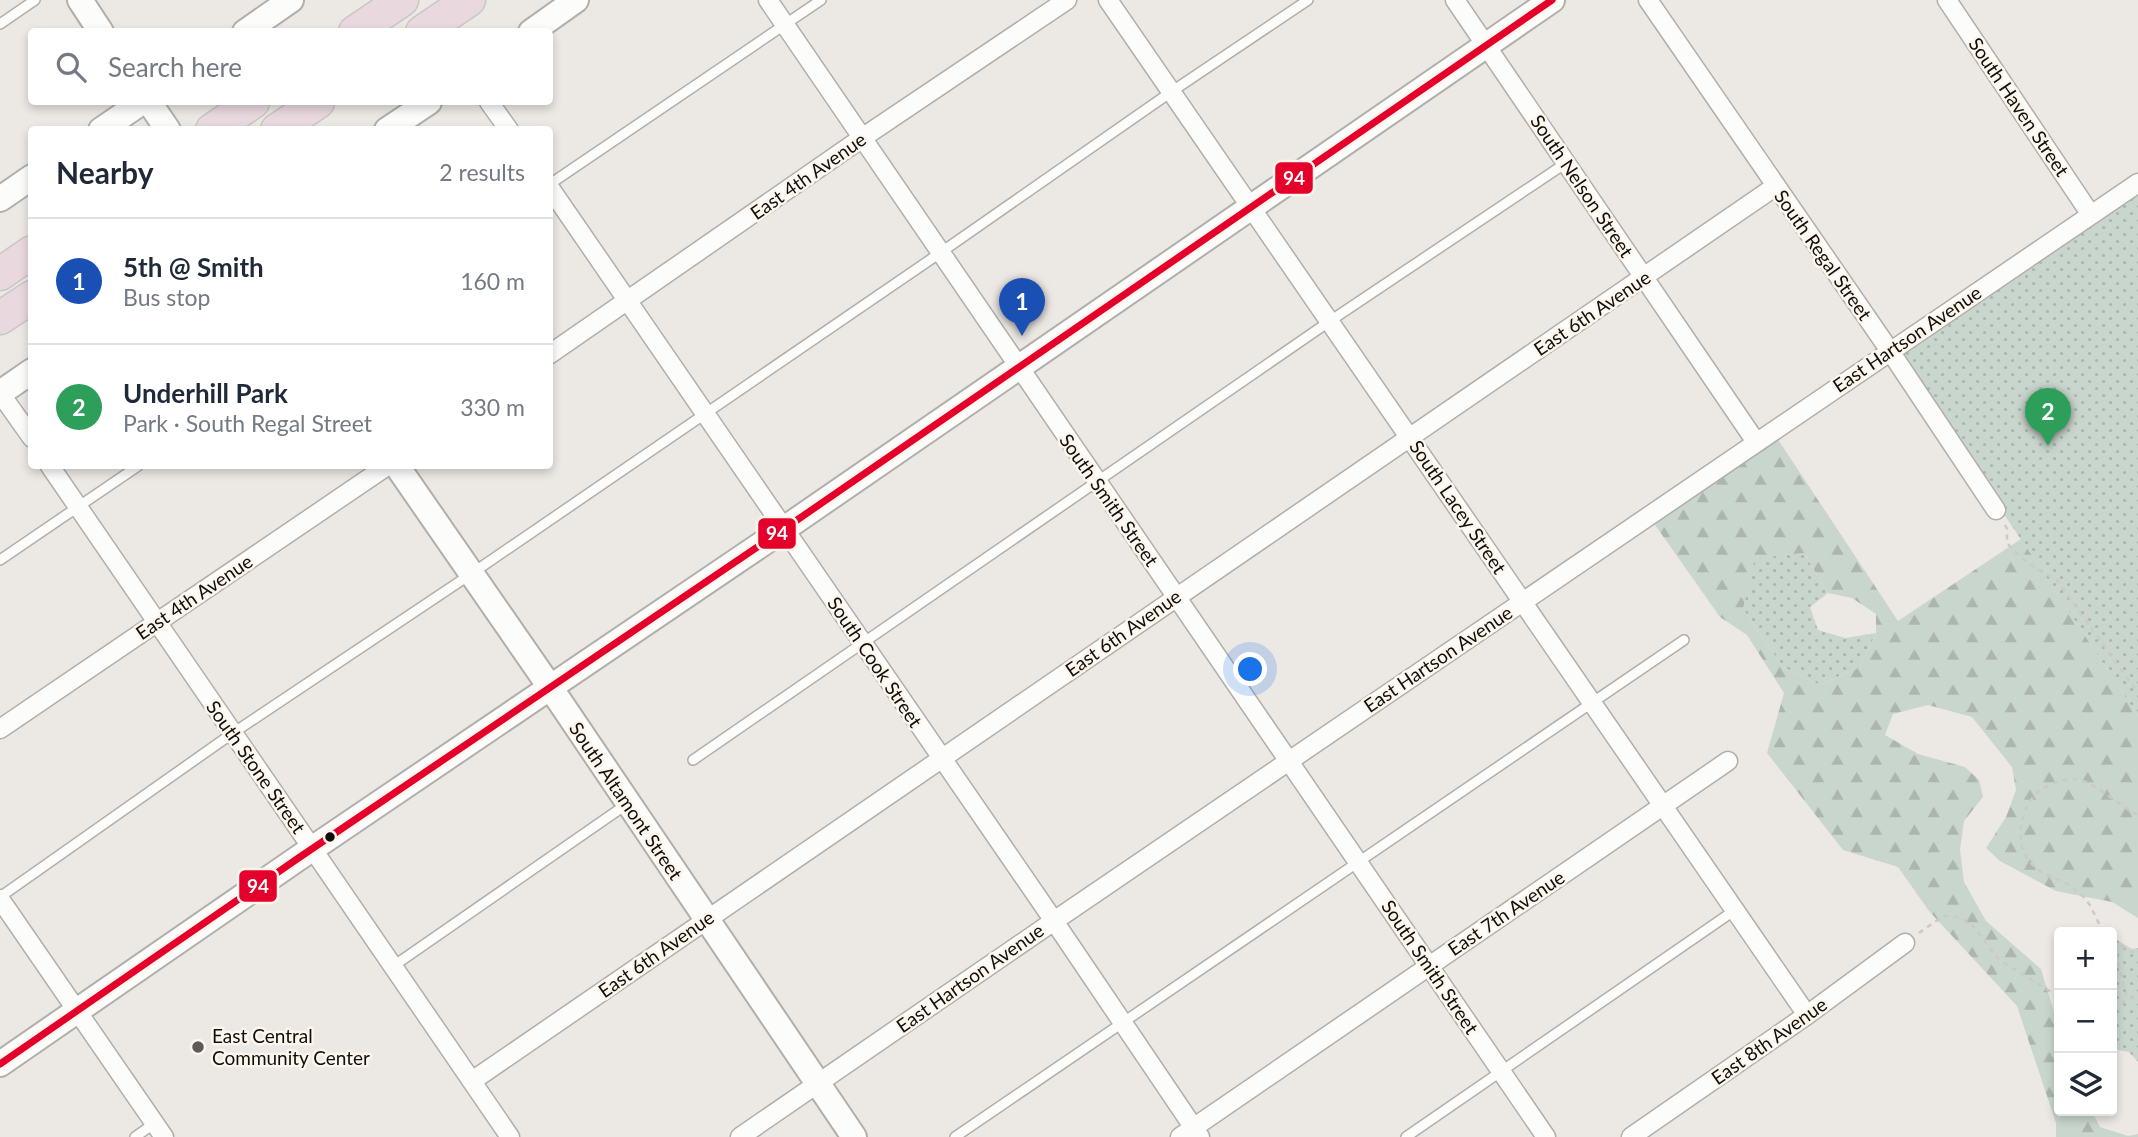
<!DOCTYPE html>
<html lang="en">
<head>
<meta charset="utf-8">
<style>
  :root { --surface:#fff; --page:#f6f6f7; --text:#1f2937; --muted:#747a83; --line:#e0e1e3; --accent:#5e5a58 }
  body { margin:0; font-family:Lato,sans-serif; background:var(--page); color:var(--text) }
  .controls { position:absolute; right:21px; bottom:21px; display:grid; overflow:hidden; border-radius:7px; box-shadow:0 4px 10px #0003 }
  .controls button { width:63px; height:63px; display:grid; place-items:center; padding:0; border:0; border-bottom:2px solid var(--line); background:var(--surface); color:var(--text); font:35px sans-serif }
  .you { position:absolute; left:1251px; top:670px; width:24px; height:24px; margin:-18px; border:5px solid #fff; border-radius:50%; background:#1a73e8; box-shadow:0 0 0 10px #1a73e833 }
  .badge { display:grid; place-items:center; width:46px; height:46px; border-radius:50%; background:var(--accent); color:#fff; font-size:23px; font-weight:700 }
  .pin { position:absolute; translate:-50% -58px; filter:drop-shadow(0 2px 4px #0008) }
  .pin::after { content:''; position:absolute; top:37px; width:24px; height:21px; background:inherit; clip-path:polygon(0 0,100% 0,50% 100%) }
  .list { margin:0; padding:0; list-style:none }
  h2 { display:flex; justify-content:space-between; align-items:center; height:91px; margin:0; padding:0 28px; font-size:30px }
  h2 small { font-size:23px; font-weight:400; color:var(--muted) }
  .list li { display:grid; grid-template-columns:46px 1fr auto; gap:21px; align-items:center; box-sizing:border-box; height:126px; padding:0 28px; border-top:2px solid var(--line) }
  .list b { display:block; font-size:26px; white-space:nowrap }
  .list p { margin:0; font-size:23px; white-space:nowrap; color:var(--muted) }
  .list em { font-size:23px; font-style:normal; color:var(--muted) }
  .icon { flex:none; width:38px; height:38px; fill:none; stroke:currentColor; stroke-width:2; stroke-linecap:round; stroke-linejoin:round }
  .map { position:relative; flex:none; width:2138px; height:1137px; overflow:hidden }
  .search { position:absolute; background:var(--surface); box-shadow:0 4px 10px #0003; left:28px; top:28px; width:525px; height:77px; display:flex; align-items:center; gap:18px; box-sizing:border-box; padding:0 24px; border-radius:7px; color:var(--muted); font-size:26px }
  .panel { position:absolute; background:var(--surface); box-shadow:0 4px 10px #0003; left:28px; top:126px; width:525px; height:343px; border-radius:7px }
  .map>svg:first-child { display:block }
  .grass { fill:url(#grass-dots) }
  .forest { fill:url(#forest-firs); fill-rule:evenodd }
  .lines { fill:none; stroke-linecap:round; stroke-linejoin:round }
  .lane-casing { stroke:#b2afab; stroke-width:12 }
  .street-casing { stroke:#b2afab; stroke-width:21 }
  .secondary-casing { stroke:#b2afab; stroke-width:28 }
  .highway-casing { stroke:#c8c7c5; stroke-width:35 }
  .path { stroke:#cacac8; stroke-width:2.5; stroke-dasharray:5 5; stroke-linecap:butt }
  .lane { stroke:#fcfcfb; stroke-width:9 }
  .street { stroke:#fcfcfb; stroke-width:18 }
  .secondary { stroke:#fcfcfb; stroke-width:24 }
  .highway { stroke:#e9d8dd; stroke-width:32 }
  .bus-1-casing { stroke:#fdf6ed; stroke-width:12 }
  .bus-1 { stroke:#e4002b; stroke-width:7 }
  .bus-dot { fill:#110e0c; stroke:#fdf6ed; stroke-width:2.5 }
  .poi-dot { fill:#5e5a58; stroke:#fdf6ed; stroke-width:2.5 }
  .labels { text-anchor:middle; stroke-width:5; stroke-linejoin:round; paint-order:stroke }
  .street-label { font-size:19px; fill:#110e0c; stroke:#fdf6ed }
  .poi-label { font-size:19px; fill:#110e0c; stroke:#fdf6ed; text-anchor:start }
  .line-badge { stroke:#fdf6ed; stroke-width:2.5 }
  .badge-label { font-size:19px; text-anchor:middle; font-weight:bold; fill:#fff }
</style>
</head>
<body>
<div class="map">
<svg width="2138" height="1137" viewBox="0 0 2138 1137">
  <defs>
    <pattern id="grass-dots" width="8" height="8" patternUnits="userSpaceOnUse" patternTransform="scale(1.75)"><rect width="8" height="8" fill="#c9d6cd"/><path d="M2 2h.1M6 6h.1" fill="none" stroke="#acb6af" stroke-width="1.8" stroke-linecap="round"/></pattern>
    <pattern id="forest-firs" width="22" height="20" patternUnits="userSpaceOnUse" patternTransform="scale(1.75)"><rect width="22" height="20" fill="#c9d6cd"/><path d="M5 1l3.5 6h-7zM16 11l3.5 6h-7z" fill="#acb6af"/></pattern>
  </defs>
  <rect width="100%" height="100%" fill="#ece8e4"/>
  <path class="grass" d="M2138,192V716L1897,353Z
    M1804,553L1828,593L1810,607L1818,630L1845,638L1876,633L1860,667L1820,685L1783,667L1743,609L1754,558Z
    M2112,937L2132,949L2138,948V1062L2129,1052L2112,1049Z"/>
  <path class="forest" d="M1777,438L1898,621L2021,539L2138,716V918L2112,902L2056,891L2000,861L1986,848L2006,817L2016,790L2012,767L1972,717L1928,705L1893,714L1885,735L1918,754L1965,767L1979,780L1983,797L1964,821L1960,850L1964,882L1986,921L2041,969L2059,1029V1111H2092L2100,1127L2128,1136L2138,1134V1137H2056V1123L2017,1006L1929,911L1898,867L1843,850L1767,753L1784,693L1747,635L1720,617L1653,522ZM1804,553L1828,593L1852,598L1876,614V633L1860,667L1820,685L1783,667L1743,609L1755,558Z"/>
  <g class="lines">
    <g class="lane-casing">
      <path id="lane" d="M0,24L35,0
        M550,184L821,0
        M0,560L138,466
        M693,760L1330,321L1566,163
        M0,897L233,733L471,574L940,253L1171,92L1308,0
        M392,967L627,804
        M135,1137L155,1123
        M955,1137L1684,640
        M1406,1137L1735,910"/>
    </g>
    <g class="street-casing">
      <path id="street" d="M768,0L1546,1137
        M1108,0L1807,1015
        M1455,0L1756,442
        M1648,0L1890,351L1996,510
        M1947,0L2091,215
        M489,102L509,130
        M550,188L1054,921L1200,1137
        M550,354L862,138L1067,0
        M0,393L32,438
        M50,466L510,1137
        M0,729L387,466
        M0,899L164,1137
        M472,1081L1776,186
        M740,1137L1054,921L2138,183
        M1180,1137L1728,761
        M1631,1137L1807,1015L1905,943"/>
    </g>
    <g class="secondary-casing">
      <path id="secondary" d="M80,0L101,32
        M245,32L291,0
        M531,32L576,0
        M149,102L168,130
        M101,130L142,102
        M387,130L429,102
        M0,199L32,177
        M0,393L32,371
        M397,466L550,687L854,1137
        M0,1064L297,859L784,529L1552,0"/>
    </g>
    <g class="highway-casing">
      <path id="highway" d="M355,32L402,0
        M422,32L469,0
        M212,130L253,102
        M277,130L318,102
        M0,274L32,252
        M0,318L32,297"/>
    </g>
    <path class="path" d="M2005,525L2007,529V543C2022,560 2036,570 2056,579L2138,693
      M2105,932C2096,922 2094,909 2086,900C2083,896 2078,892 2074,889C2064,879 2047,878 2036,868C2015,851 2017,821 2031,800C2038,788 2059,779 2073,779C2092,778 2119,807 2138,815
      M1919,933L1943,916L1959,917L1973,926L1998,959L2059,997
      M2112,941L2138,955
      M2114,943L2127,999
      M2112,1008L2138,994"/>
    <use href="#lane" class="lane"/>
    <use href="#street" class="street"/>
    <use href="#secondary" class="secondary"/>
    <use href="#highway" class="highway"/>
    <g class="bus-1-casing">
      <path id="bus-1" d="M0,1064L297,859L784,529L1552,0"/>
    </g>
    <use href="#bus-1" class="bus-1"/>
  </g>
  <circle class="bus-dot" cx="330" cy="837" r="6"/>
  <circle class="poi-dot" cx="198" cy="1047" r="7"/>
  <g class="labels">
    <g class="street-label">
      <text transform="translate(2019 107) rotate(56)" y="7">South Haven Street</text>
      <text transform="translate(808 176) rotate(-35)" y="7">East 4th Avenue</text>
      <text transform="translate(1582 186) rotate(56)" y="7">South Nelson Street</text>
      <text transform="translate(1823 255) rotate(55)" y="7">South Regal Street</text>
      <text transform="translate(1592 313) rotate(-34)" y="7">East 6th Avenue</text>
      <text transform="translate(1907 339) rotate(-34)" y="7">East Hartson Avenue</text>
      <text transform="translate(1109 500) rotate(55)" y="7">South Smith Street</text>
      <text transform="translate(1458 507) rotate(56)" y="7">South Lacey Street</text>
      <text transform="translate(194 597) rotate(-34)" y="7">East 4th Avenue</text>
      <text transform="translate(1123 633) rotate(-35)" y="7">East 6th Avenue</text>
      <text transform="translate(1438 659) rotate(-34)" y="7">East Hartson Avenue</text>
      <text transform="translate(875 662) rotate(56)" y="7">South Cook Street</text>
      <text transform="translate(256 767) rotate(55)" y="7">South Stone Street</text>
      <text transform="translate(626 801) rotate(56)" y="7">South Altamont Street</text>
      <text transform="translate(1506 913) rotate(-34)" y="7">East 7th Avenue</text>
      <text transform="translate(656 954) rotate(-35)" y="7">East 6th Avenue</text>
      <text transform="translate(1430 967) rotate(56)" y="7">South Smith Street</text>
      <text transform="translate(970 978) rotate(-35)" y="7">East Hartson Avenue</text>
      <text transform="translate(1769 1041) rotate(-35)" y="7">East 8th Avenue</text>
    </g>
    <g class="poi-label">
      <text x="212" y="1043">East Central<tspan x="212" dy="22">Community Center</tspan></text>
    </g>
  </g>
  <g class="line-badge">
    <rect x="1274" y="161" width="40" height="34" rx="7" fill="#e4002b"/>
    <rect x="757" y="517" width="40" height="33" rx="7" fill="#e4002b"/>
    <rect x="238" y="869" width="40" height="34" rx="7" fill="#e4002b"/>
  </g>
  <g class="badge-label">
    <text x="1294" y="185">94</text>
    <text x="777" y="540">94</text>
    <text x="258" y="893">94</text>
  </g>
</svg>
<div class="controls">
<button>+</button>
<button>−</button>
<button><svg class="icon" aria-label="layers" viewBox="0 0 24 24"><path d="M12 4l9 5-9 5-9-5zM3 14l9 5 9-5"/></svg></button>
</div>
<div class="you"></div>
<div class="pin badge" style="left:1022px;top:336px;background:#1a4fb4">1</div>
<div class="pin badge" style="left:2048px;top:446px;background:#2e9e5b">2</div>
<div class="search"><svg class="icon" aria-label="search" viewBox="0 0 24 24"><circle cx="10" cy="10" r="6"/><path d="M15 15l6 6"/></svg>Search here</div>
<section class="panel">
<h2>Nearby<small>2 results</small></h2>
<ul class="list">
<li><span class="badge" style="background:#1a4fb4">1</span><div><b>5th @ Smith</b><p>Bus stop</p></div><em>160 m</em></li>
<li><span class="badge" style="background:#2e9e5b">2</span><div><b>Underhill Park</b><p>Park · South Regal Street</p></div><em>330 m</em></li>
</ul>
</section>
</div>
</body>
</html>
